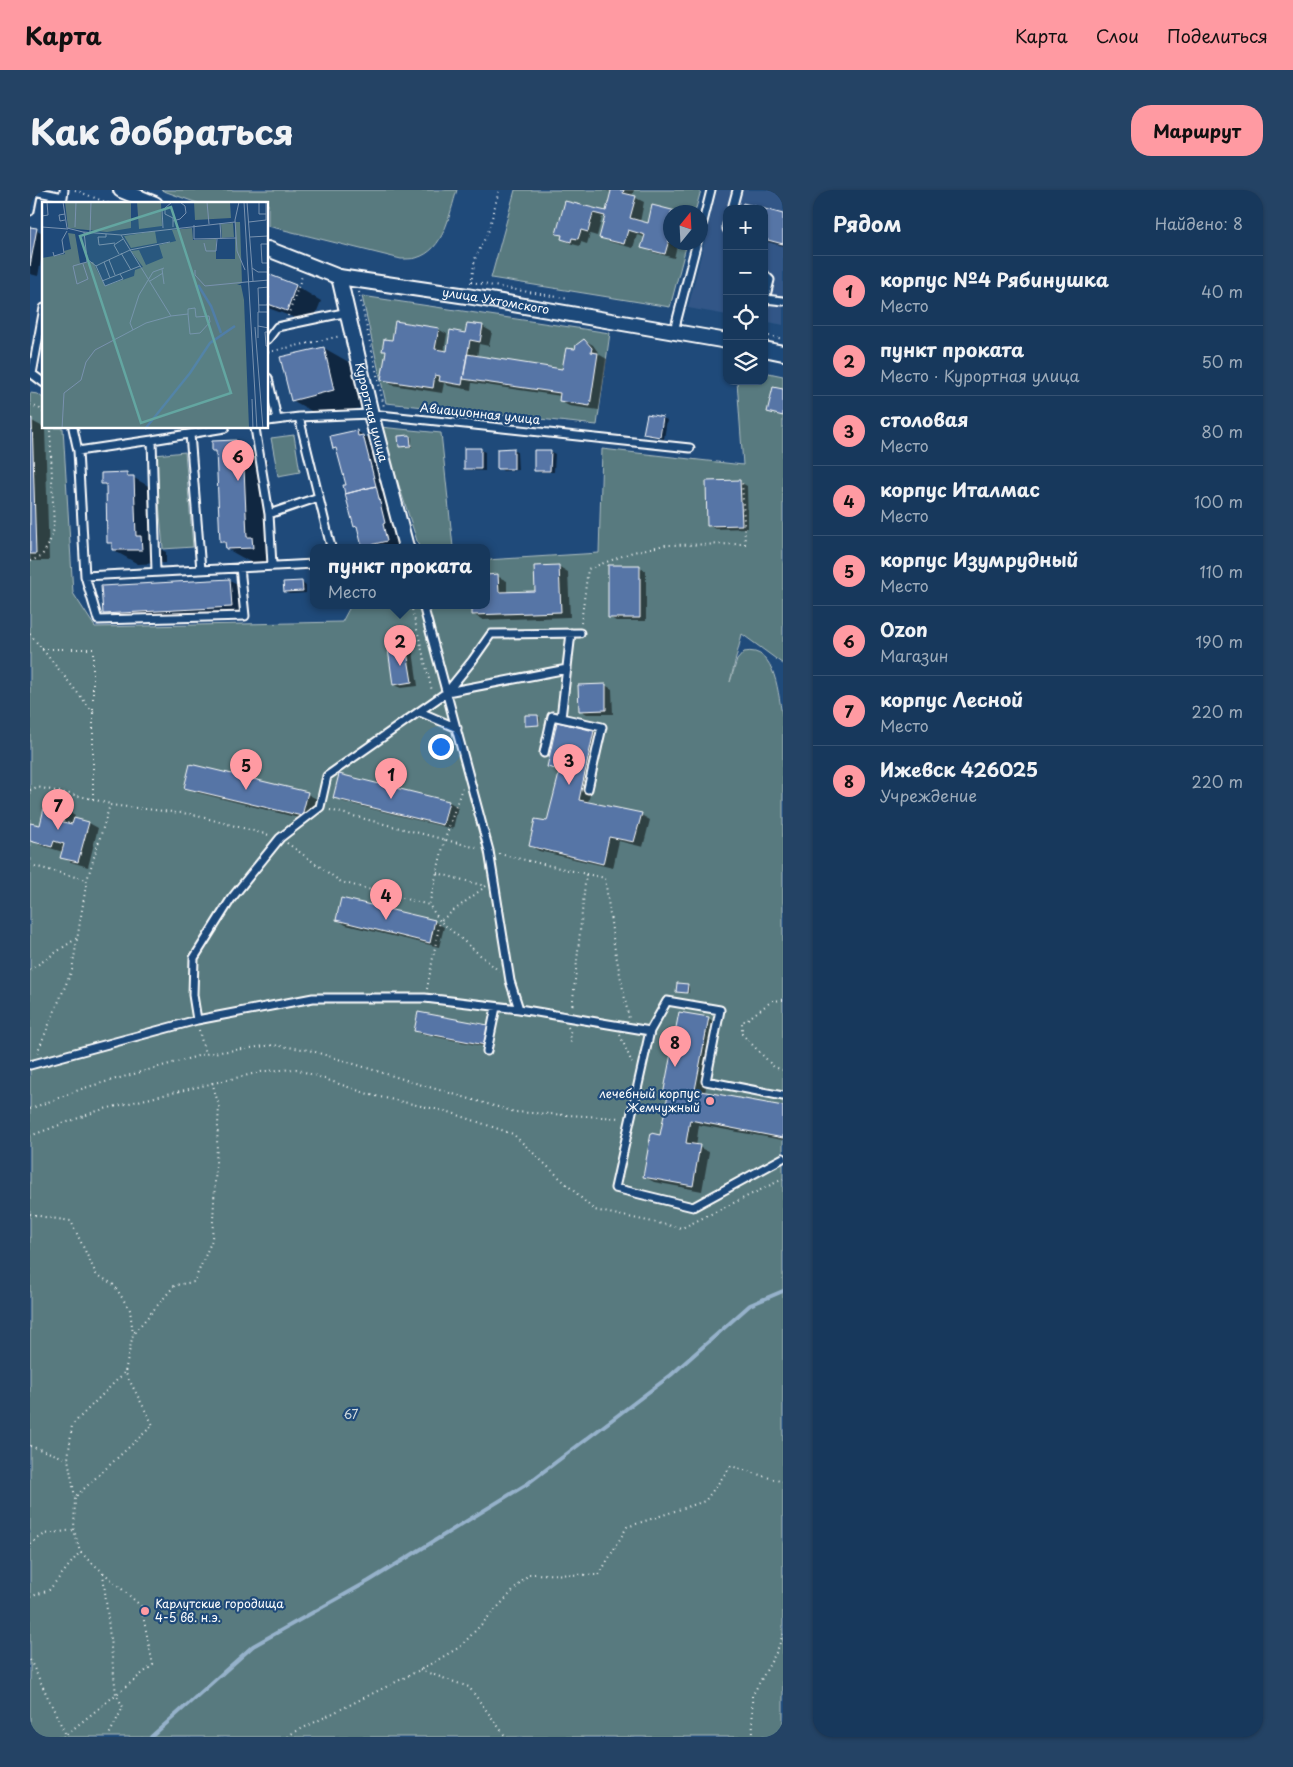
<!DOCTYPE html>
<html lang="ru">
<head>
<meta charset="utf-8">
<style>
  :root { --surface:#17385c; --page:#244365; --text:#f1f3f6; --muted:#9eacbb; --line:#365272; --accent:#ff9aa2 }
  body { margin:0; font-family:"Playpen Sans",sans-serif; background:var(--page); color:var(--text) }
  .controls { position:absolute; right:15px; top:15px; display:grid; overflow:hidden; border-radius:10px; box-shadow:0 1px 4px #0004 }
  .controls button { width:45px; height:45px; display:grid; place-items:center; padding:0; border:0; border-bottom:1px solid var(--line); background:var(--surface); color:var(--text); font:25px sans-serif }
  .compass { position:absolute; left:633px; top:15px; width:45px; height:45px; border-radius:50%; background:var(--surface); box-shadow:0 1px 4px #0004; rotate:18deg }
  .you { position:absolute; left:410px; top:556px; width:18px; height:18px; margin:-12px; border:4px solid #fff; border-radius:50%; background:#1a73e8; box-shadow:0 0 0 8px #1a73e833 }
  .badge { display:grid; place-items:center; width:32px; height:32px; border-radius:50%; background:var(--accent); color:#111; font-size:16px; font-weight:700 }
  .pin { position:absolute; translate:-50% -41px; filter:drop-shadow(0 1px 2px #0008) }
  .pin::after { content:''; position:absolute; top:26px; width:18px; height:15px; background:inherit; clip-path:polygon(0 0,100% 0,50% 100%) }
  .popup { position:absolute; left:280px; top:354px; width:180px; height:65px; box-sizing:border-box; display:grid; place-content:center; border-radius:10px; background:var(--surface); filter:drop-shadow(0 1px 4px #0005); font-size:16px; white-space:nowrap; color:var(--muted) }
  .popup b { font-size:19px; color:var(--text) }
  .popup::after { content:''; position:absolute; left:50%; top:100%; margin-left:-10px; border:10px solid transparent; border-top-color:var(--surface) }
  .list { margin:0; padding:0; list-style:none }
  h2 { display:flex; justify-content:space-between; align-items:center; height:65px; margin:0; padding:0 20px; font-size:21px }
  h2 small { font-size:16px; font-weight:400; color:var(--muted) }
  .list li { display:grid; grid-template-columns:32px 1fr auto; gap:15px; align-items:center; box-sizing:border-box; height:70px; padding:0 20px; border-top:1px solid var(--line) }
  .list b { display:block; font-size:19px; white-space:nowrap }
  .list p { margin:0; font-size:16px; white-space:nowrap; color:var(--muted) }
  .list em { font-size:16px; font-style:normal; color:var(--muted) }
  .icon { flex:none; width:28px; height:28px; fill:none; stroke:currentColor; stroke-width:2; stroke-linecap:round; stroke-linejoin:round }
  .map { position:relative; flex:none; width:753px; height:1547px; overflow:hidden; border-radius:20px }
  header { display:flex; align-items:center; gap:30px; box-sizing:border-box; height:70px; padding:0 25px; background:var(--accent); color:#111 }
  header strong { font-size:24px }
  nav { display:flex; gap:28px; margin-inline-start:auto; font-size:18px }
  .intro { display:flex; align-items:center; justify-content:space-between; box-sizing:border-box; height:120px; padding:0 30px }
  h1 { margin:0; font-size:35px }
  .button { padding:12px 22px; border-radius:20px; background:var(--accent); color:#111; font-size:18px; font-weight:700 }
  main { display:flex; gap:30px; padding:0 30px }
  aside { flex:1; background:var(--surface); border-radius:20px; box-shadow:0 1px 4px #0004 }
  .map>svg:first-child { display:block }
  .built { fill:#305787 }
  .green { fill:#587a7f; stroke:#acbcbf }
  .shadow { fill:#0007 }
  .lines { fill:none; stroke-linecap:round; stroke-linejoin:round }
  .stream { stroke:#96b2cb; stroke-width:4 }
  .building { fill:#5775a6; stroke:#fff }
  .lane-casing { stroke:#fff; stroke-width:11 }
  .street-casing { stroke:#fff; stroke-width:18 }
  .path { stroke:#fff; stroke-width:2; stroke-dasharray:1 4; stroke-linecap:butt }
  .lane { stroke:#1f4a7a; stroke-width:7 }
  .street { stroke:#1f4a7a; stroke-width:14 }
  .poi-dot { fill:#ff9aa2; stroke:#1f4a7a; stroke-width:2 }
  .labels { text-anchor:middle; stroke-width:4.5; stroke-linejoin:round; paint-order:stroke }
  .street-label { font-size:12px; fill:#fff; stroke:#1f4a7a }
  .poi-label { font-size:12px; fill:#fff; stroke:#1f4a7a; text-anchor:end }
  .park-label { font-size:12px; fill:#d5dedf; stroke:#1f4a7a }
  .inset-river { fill:none; stroke:#507ea8; stroke-width:2.5 }
  .inset-road { fill:none; stroke:#7992af; stroke-width:1 }
  .view { fill:#63a6a1; fill-opacity:0.15; stroke:#63a6a1; stroke-width:2.5 }
  .inset-edge { fill:none; stroke:#fff; stroke-width:2.5 }
</style>
</head>
<body>
<header>
<strong>Карта</strong>
<nav><a>Карта</a><a>Слои</a><a>Поделиться</a></nav>
</header>
<div class="intro"><h1>Как добраться</h1><a class="button">Маршрут</a></div>
<main>
<div class="map">
<svg width="753" height="1547" viewBox="0 0 753 1547">
  <rect width="100%" height="100%" fill="#1f4a7a"/>
  <filter id="ink" filterUnits="userSpaceOnUse"><feTurbulence type="fractalNoise" baseFrequency=".02" numOctaves="2"/><feDisplacementMap in="SourceGraphic" scale="10" xChannelSelector="R" yChannelSelector="G"/><feConvolveMatrix kernelMatrix="1 2 1 2 8 2 1 2 1" color-interpolation-filters="sRGB"/></filter>
  <g filter="url(#ink)">
    <path class="built" d="M687,0H753V135L734,131V19H697V125L658,118Z"/>
    <path class="green" d="M131,0H427C419,24 415,60 386,68C382,69 376,69 371,69L238,36V14H170Z
      M485,0H671L665,22H641V52L657,53L640,117L461,88Z
      M332,106L580,143L567,235L356,213Z
      M734,182L753,186V474L712,444L700,492L707,470L714,462C747,455 748,507 753,530V1547H0V203L8,204L14,209V238H33L43,403L65,437L312,432L321,415H456V370L569,363L572,259L713,275L707,191H734Z
      M350,237L411,243L423,357H389Z
      M264,245L270,282L248,286L241,248Z
      M155,262L163,357L133,359L125,265Z"/>
    <path class="shadow" d="M576,0H604L602,6L614,12L610,32L619,34L623,16L647,22H641V52H648L644,68L622,62L613,57L615,47L607,45L603,58L580,52L571,47L575,28L572,27L567,46L560,44L557,54L551,52L550,56L542,54L532,49L533,46L528,43L535,12L577,23L582,3Z
      M734,20L753,25V56L734,51Z
      M0,38L14,43V54L8,86L0,84Z
      M238,86L266,96L291,111L282,134L238,118Z
      M452,136L462,142L459,156L449,154L447,167L534,180L554,150L563,155L570,165L577,169L569,220L539,216L530,211L531,206L442,193L441,200L419,196L414,193L412,203L362,195L353,189L357,162L353,160L363,151L408,139L417,144L414,162H418L437,144Z
      M294,158L324,175L334,217L292,227L262,210Z
      M618,225L633,228L637,230L634,249L619,246L615,244Z
      M0,230L15,238L19,371H0Z
      M326,241L351,255L379,357H333L329,338L325,336L308,261L304,258Z
      M380,246L382,247V257H370Z
      M206,251L237,271L241,359L246,362L247,372L222,373L197,359V355L191,351L187,262L183,260Z
      M483,259L487,262L488,280L473,281L469,278Z
      M451,260L455,262V281L439,280L435,278Z
      M520,261L525,264L524,282H509L505,280Z
      M97,284L129,302L130,359L136,362V373L108,374L83,360V355L79,353L77,296L72,293Z
      M677,292H710L717,296L718,338L685,339L678,335Z
      M528,376L538,382L540,427L453,430L444,425L443,415H456L467,386L477,391V403L507,402Z
      M609,377L616,381V431H586L579,427Z
      M200,390L214,398L215,424L88,431L74,423L73,397Z
      M272,393L276,395V403L259,404L255,402Z
      M376,457L383,461L388,496L371,498L364,495Z
      M575,495L582,499L583,524H557L550,520Z
      M508,526L510,527V535H497Z
      M564,542L573,547L558,613L611,625L620,630L613,657L589,651L583,678L509,661L500,656L518,633L530,582L518,576Z
      M310,586L419,612L428,617L423,639L314,612L304,607Z
      M155,597L277,604L287,609L281,631L165,602Z
      M16,615L36,620L45,626L44,629L59,633L68,638L58,677L41,672L32,667L33,662L10,655L1,650L0,634L10,637Z
      M312,709L405,732L414,737L409,757L316,735L307,730Z
      M658,795L659,796V803L647,801Z
      M389,823L458,837L465,841L461,858L392,844L385,841Z
      M678,828L687,833L675,903L753,918V950L669,935L666,956L679,962L672,1001L624,992L615,987L631,946L639,906L635,904Z"/>
    <g class="lines">
      <path class="stream" d="M121,1547L223,1456L339,1391L497,1294L641,1185L720,1115L753,1101"/>
    </g>
    <path class="building" d="M579,0H594L593,3L606,6L600,28L618,33L622,15L646,21V22H641V43L635,64L611,58L615,45L598,40L594,54L569,48L575,26L563,23L558,42L551,40L548,49L542,48L541,52L531,49L532,45L526,44L535,11L576,21L581,1Z
      M713,13L753,24V54L734,49V19H711Z
      M0,37L7,38L0,76Z
      M238,84L266,95L257,121L238,114Z
      M365,131L409,138L405,159L417,161L420,140L435,143L437,133L453,135L450,152L440,150L432,195L409,191L410,186L405,185L403,198L351,190L356,161H352L354,149L362,150Z
      M554,149L562,158L561,162L568,163L560,216L529,211L530,203L433,189L437,164L532,179L536,158L545,159L546,155Z
      M294,157L304,200L261,211L250,167Z
      M743,197L753,199V226L737,222Z
      M617,224L633,227L630,247L613,244Z
      M2,228L6,364H0V229Z
      M327,240L328,246L333,245L346,296L315,304L313,295H316L306,258L303,259L300,246Z
      M380,245L381,256L369,257L368,246Z
      M206,250L207,256L213,255L217,347H222L223,358L196,359L195,352H190L186,261H182V251Z
      M434,258H451V279H434Z
      M484,258V279H467V259Z
      M504,260H521L520,281H504Z
      M97,282V286H104L106,346H111L112,360H82V353H77L76,294H71V283Z
      M710,290L712,335L677,336L676,291Z
      M346,296L355,333L353,334L357,351L332,357L327,336L324,337L315,304Z
      M529,375L531,422L442,425V415H456V385L468,384L469,402L505,401L504,376Z
      M578,375H610V428H578Z
      M200,389L202,417L73,424L71,396Z
      M272,391L273,401L254,402L253,392Z
      M376,456L382,492L363,495L358,459Z
      M576,494V520L549,521L548,495Z
      M495,525H508L509,535L495,536Z
      M527,532L564,541L549,610L612,623L604,652L579,647L573,674L499,656L505,629L517,631L530,580L517,577Z
      M160,574L278,602L272,626L154,598Z
      M309,584L419,611L413,635L303,608Z
      M15,614L36,619L33,632L42,634L44,628L59,632L48,672L30,668L34,654L24,651L22,657L0,651V633L10,635Z
      M311,708L405,730L400,753L306,730Z
      M647,793L658,794L657,803L646,802Z
      M388,822L458,835L455,855L384,841Z
      M649,822L679,827L665,900L753,916V948L660,930L656,953L670,955L663,996L613,987L621,943L630,945L638,905H633Z"/>
    <g class="lines">
      <g class="lane-casing">
        <path id="lane" d="M32,14L34,0
          M702,19L707,0
          M0,21L4,1L33,7
          M697,35V39
          M671,40L681,0
          M734,84L740,90L734,113
          M735,109L753,111
          M14,118L2,184L14,193
          M644,141L667,52
          M238,149L247,137L318,122
          M238,188L247,229
          M269,227L301,357
          M238,231L269,227L341,224L660,258
          M43,238L48,261
          M225,238L239,324
          M160,244L171,380
          M122,250L195,238
          M242,375L239,324L289,307
          M126,382L122,250L48,261L55,386L68,430L215,426L210,377
          M55,386L284,374
          M393,415L459,661L480,791L489,819L620,841L585,998L663,1017L753,968
          M417,502L537,479
          M390,522L427,538
          M531,528L572,537L558,599
          M514,563L522,526L531,528L541,443
          M167,830L163,805L164,768L201,709L250,648L290,617L297,586L417,502L442,471L461,444L550,443
          M620,841L637,811L690,820L676,891L753,906
          M457,861L466,817
          M0,875L167,830L283,808H395L489,819"/>
      </g>
      <g class="street-casing">
        <g id="street">
          <path d="M91,0L125,14"/>
          <path id="s1" d="M238,59L309,87L437,106L697,151"/>
          <path id="s2" d="M309,87L341,224L376,357"/>
          <path d="M734,159L753,163"/>
        </g>
      </g>
      <path class="path" d="M45,0L80,14
        M441,92L539,109
        M441,93L445,69L459,40L469,0
        M329,102L354,217
        M258,126L272,86
        M734,145L753,149
        M238,162L311,146
        M0,215L9,218L14,223
        M0,371L11,367L19,354L24,339L20,238
        M381,415L402,501
        M551,433L558,379L603,362L635,355L715,354L712,290
        M0,444L64,523
        M366,453L389,450
        M12,459H63V609
        M0,600L7,597L63,609L80,614
        M300,620L447,658
        M257,653L311,692L399,715
        M469,664L556,684L542,819
        M0,675L57,690
        M407,683L455,696
        M556,684L575,688L584,755L599,829
        M456,696L410,731L469,781
        M0,780L47,748
        M397,799L410,731L399,715L415,649L432,598
        M753,810L742,811L715,831H712V844L744,877L753,880
        M538,837L540,840L541,853
        M169,840L175,864
        M590,845L602,873
        M7,863L42,780L57,690L80,615L160,624L239,645
        M0,919L54,898L175,864L243,855L279,860L392,895L485,922L590,928
        M0,946L70,920L235,881L266,879L341,905L419,922L483,944L564,1020L652,1038L753,989
        M0,1024L14,1027L41,1031L66,1084L84,1095L100,1120L103,1144
        M0,1256L38,1269
        M45,1307L38,1269L42,1235L95,1182
        M0,1354L15,1344L44,1340
        M73,1383L86,1504L93,1517L78,1547
        M0,1407L19,1400L50,1362
        M0,1470L36,1545
        M390,1480L439,1497L476,1547
        M33,1547L123,1475L111,1416L50,1362L44,1340L45,1307L123,1235L95,1182L103,1144L145,1095L164,1092L182,1050L189,916L182,892
        M258,1547L261,1544L390,1480L430,1457L499,1384L569,1385L597,1337L675,1311L701,1276L753,1292
        M723,1547L722,1506L747,1461L753,1444"/>
      <use href="#lane" class="lane"/>
      <use href="#street" class="street"/>
    </g>
  </g>
  <g class="poi-dot">
    <circle cx="680" cy="911" r="5"/>
    <circle cx="115" cy="1421" r="5"/>
  </g>
  <g class="labels">
    <g class="street-label">
      <text dy="4" stroke="none"><textPath href="#s1" startOffset="235">улица Ухтомского</textPath></text>
      <text dy="4" stroke="none"><textPath href="#s2" startOffset="139">Курортная улица</textPath></text>
      <text transform="translate(450 224) rotate(6)" y="4">Авиационная улица</text>
    </g>
    <g class="poi-label">
      <text x="670" y="908">лечебный корпус<tspan x="670" dy="14">Жемчужный</tspan></text>
      <text x="125" y="1418" text-anchor="start">Карлутские городища<tspan x="125" dy="14">4-5 вв. н.э.</tspan></text>
    </g>
    <g class="park-label">
      <text x="321" y="1229">67</text>
    </g>
  </g>
  <g transform="translate(12 12)">
    <rect width="226" height="226" fill="#1f4a7a"/>
    <path d="M23,0H89V26L65,30L26,26ZM95,0H119L120,24L97,27ZM152,0H188L189,16L153,18ZM193,20H198L200,81L195,83H199L202,98L207,226L0,227V56L23,52L22,49L29,47L26,31L33,32L38,61L51,60L63,84L92,74L93,68L101,65L89,49L97,48L104,63L121,56L117,43L134,39L130,28L150,26L151,38L174,37V57H193ZM191,21L192,35L180,36L179,22ZM113,29L115,41L89,46L82,34Z" fill="#587a7f"/>
    <path class="inset-river" d="M156,83L169,104L179,131M103,227L148,171L168,141L193,124"/>
    <path class="inset-road" d="M21,0L25,26L41,30L79,33L193,20M130,0L123,6V12L131,16V25M165,0L167,22M197,0L193,18L195,49L203,68M202,0L215,227M205,0L211,79M217,0V12H224M120,7L121,26M23,12L17,13L18,19L23,18M0,14L6,13L5,0M131,19L138,17L144,11L143,4L138,0M207,20L224,18V0M178,21L179,37M152,23V37L194,36M0,25L26,27M33,25L34,0M42,30L45,57L54,64M48,31L49,0M64,32V35H56L57,43L73,41M79,33L129,114L146,112L148,132L158,131L168,120L167,114L154,115L153,106L146,107V112M208,35L226,34V42H219L220,61H226L227,66M162,41L164,49H174L175,37M11,50L12,54L22,51L20,38L25,29M79,51L89,68M77,52L72,43L81,37M67,58L73,73M62,60L88,48L128,40M41,62L46,77L35,82L31,64L45,60V57M210,66L216,70H227M120,67L122,82M153,68V73L163,84L204,80M68,76L62,60L54,64L63,84L81,77L78,72M60,79L98,64M108,79L121,71M204,80L227,78M217,103H225L227,94M217,110L216,86L227,85M216,124V110H227M213,125L221,227M91,128L88,121L97,93L111,70L122,66M227,130H223L224,144H227M216,136V124L227,126M210,197L211,227M20,227L22,191L39,178L44,160L53,148L104,121L129,114"/>
    <path class="view" d="M129,5L189,191L99,221L38,34Z"/>
    <rect width="226" height="226" class="inset-edge"/>
  </g>
</svg>
<div class="controls">
<button>+</button>
<button>−</button>
<button><svg class="icon" aria-label="locate" viewBox="0 0 24 24"><circle cx="12" cy="12" r="6"/><path d="M12 2v4M12 18v4M2 12h4M18 12h4"/></svg></button>
<button><svg class="icon" aria-label="layers" viewBox="0 0 24 24"><path d="M12 4l9 5-9 5-9-5zM3 14l9 5 9-5"/></svg></button>
</div>
<svg class="compass" viewBox="-18 -18 36 36"><path d="M0-13l5 13h-10z" fill="#e53935"/><path d="M0 13l5-13h-10z" fill="#9eacbb"/></svg>
<div class="you"></div>
<div class="pin badge" style="left:361px;top:609px">1</div>
<div class="pin badge" style="left:370px;top:476px">2</div>
<div class="popup"><b>пункт проката</b>Место</div>
<div class="pin badge" style="left:539px;top:595px">3</div>
<div class="pin badge" style="left:356px;top:730px">4</div>
<div class="pin badge" style="left:216px;top:600px">5</div>
<div class="pin badge" style="left:208px;top:291px">6</div>
<div class="pin badge" style="left:28px;top:640px">7</div>
<div class="pin badge" style="left:645px;top:877px">8</div>
</div>
<aside>
<h2>Рядом<small>Найдено: 8</small></h2>
<ul class="list">
<li><span class="badge">1</span><div><b>корпус №4 Рябинушка</b><p>Место</p></div><em>40 m</em></li>
<li><span class="badge">2</span><div><b>пункт проката</b><p>Место · Курортная улица</p></div><em>50 m</em></li>
<li><span class="badge">3</span><div><b>столовая</b><p>Место</p></div><em>80 m</em></li>
<li><span class="badge">4</span><div><b>корпус Италмас</b><p>Место</p></div><em>100 m</em></li>
<li><span class="badge">5</span><div><b>корпус Изумрудный</b><p>Место</p></div><em>110 m</em></li>
<li><span class="badge">6</span><div><b>Ozon</b><p>Магазин</p></div><em>190 m</em></li>
<li><span class="badge">7</span><div><b>корпус Лесной</b><p>Место</p></div><em>220 m</em></li>
<li><span class="badge">8</span><div><b>Ижевск 426025</b><p>Учреждение</p></div><em>220 m</em></li>
</ul>
</aside>
</main>
</body>
</html>
